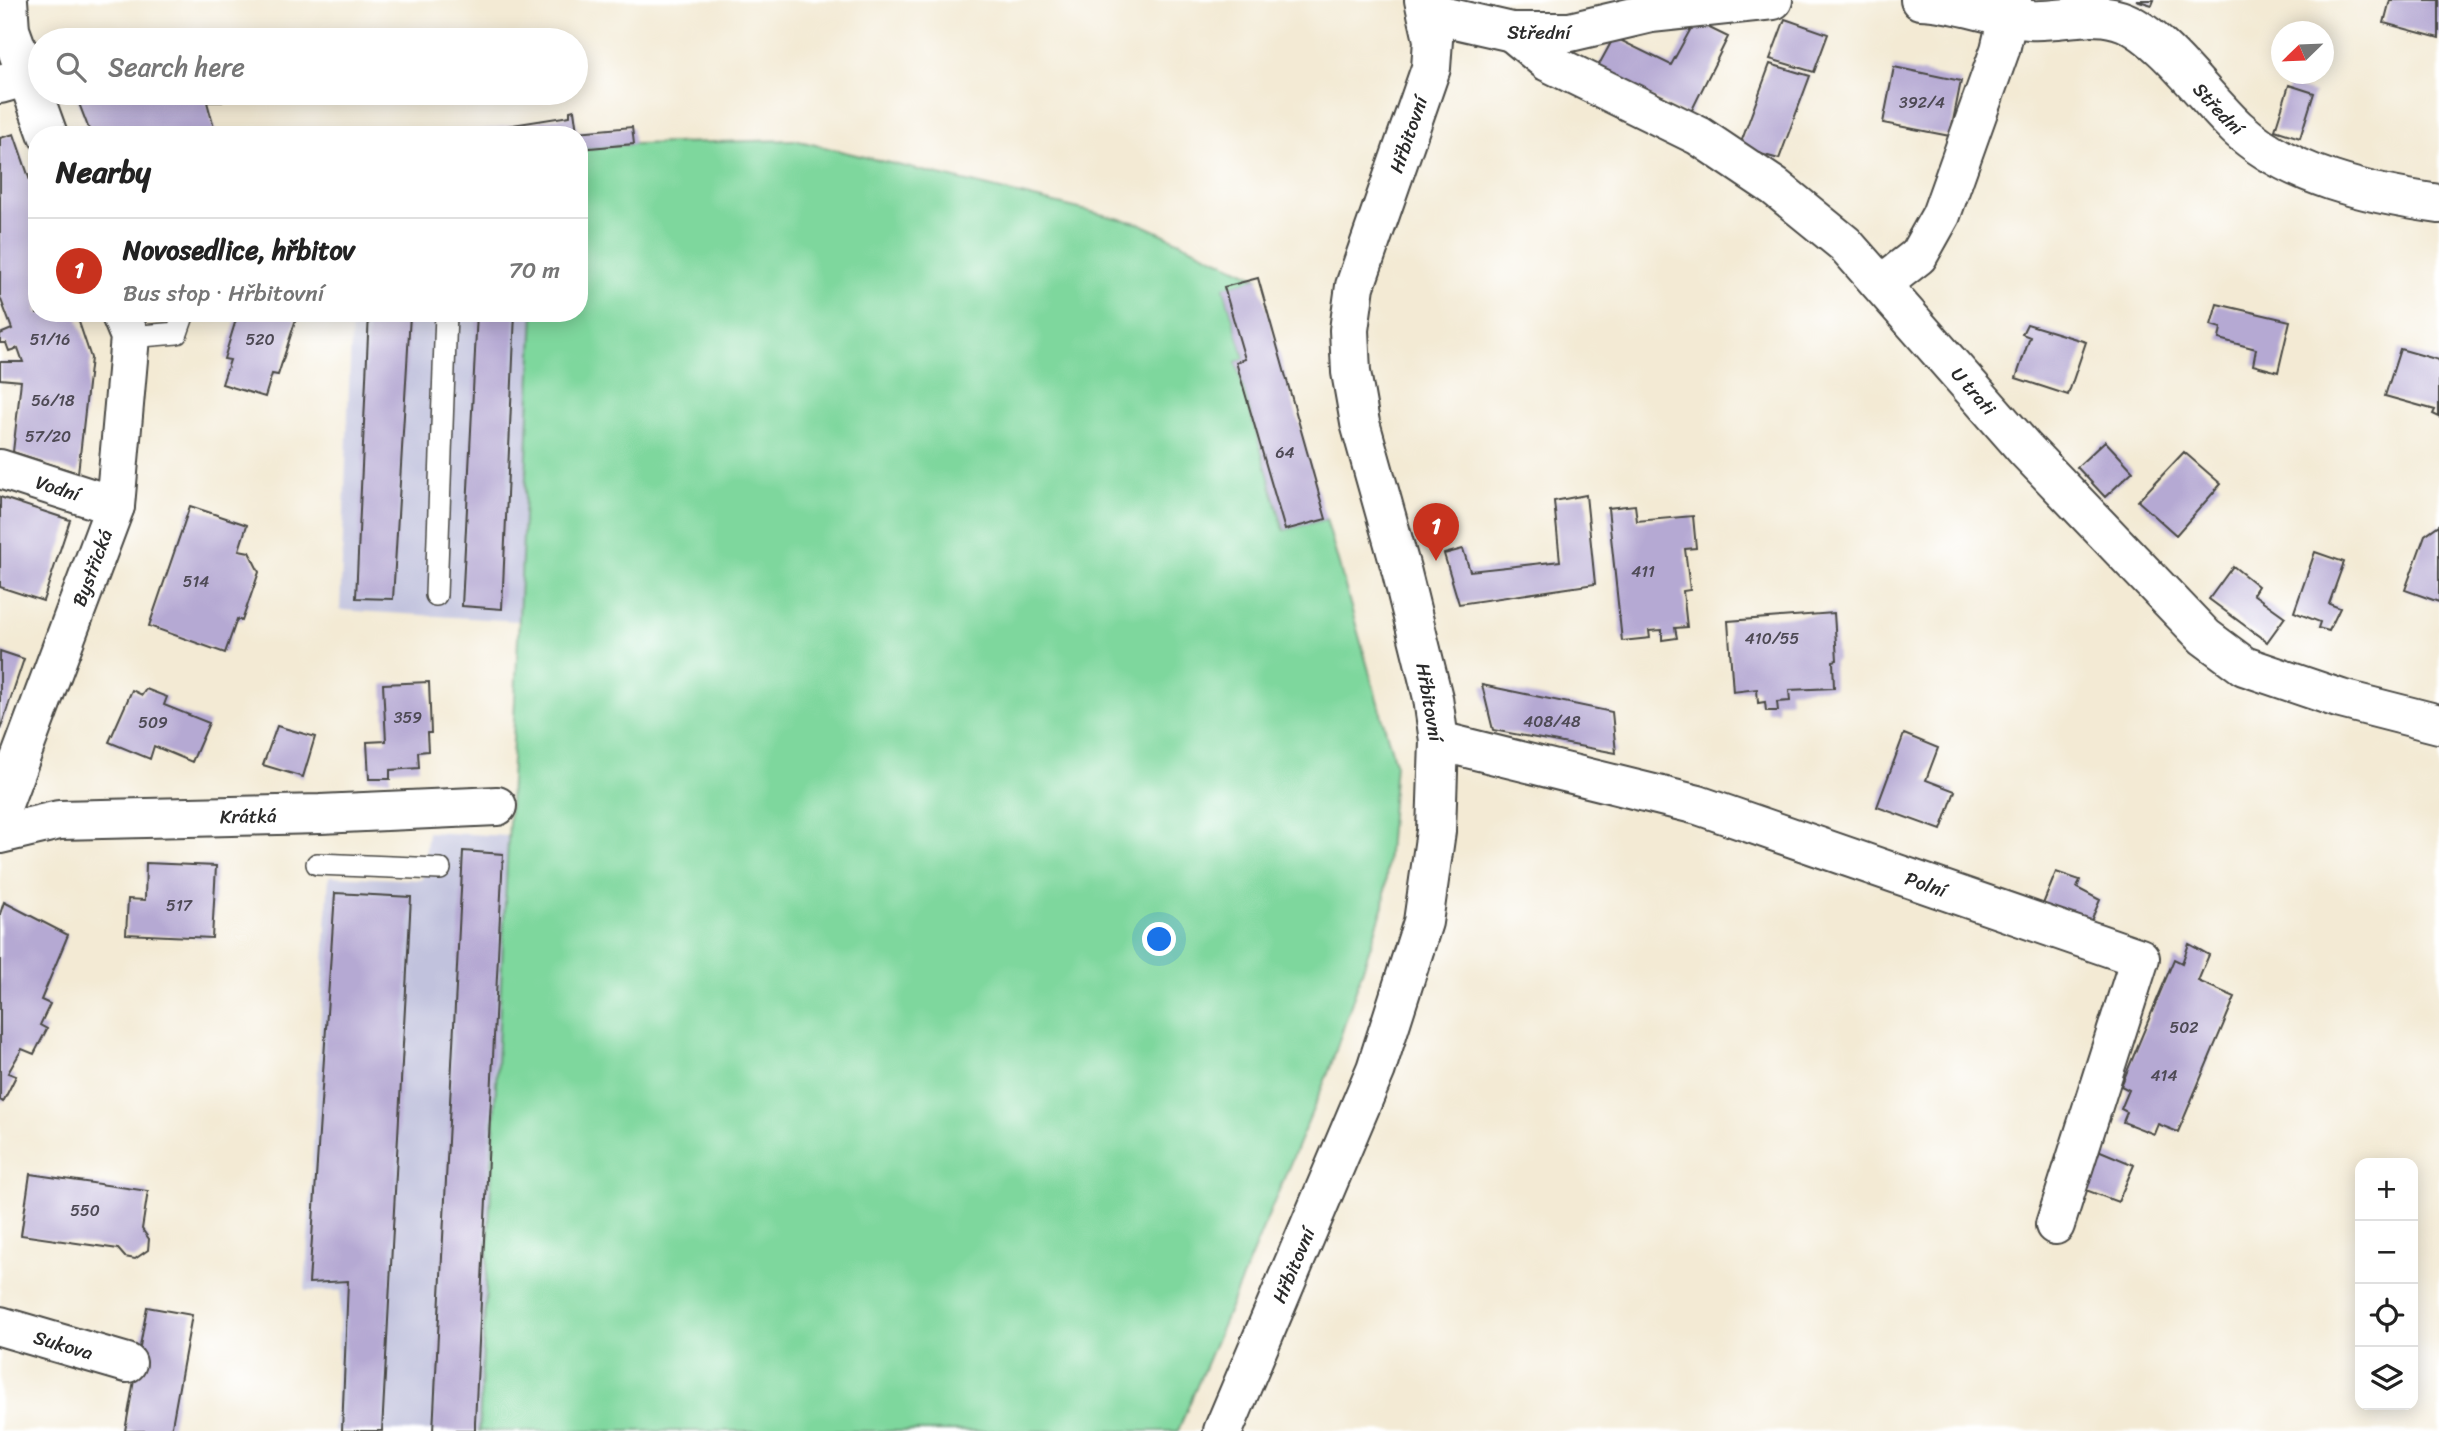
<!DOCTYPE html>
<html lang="en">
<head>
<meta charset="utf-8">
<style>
  :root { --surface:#fff; --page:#f6f6f6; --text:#222; --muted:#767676; --line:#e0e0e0; --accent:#c8321e }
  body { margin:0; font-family:Sriracha,sans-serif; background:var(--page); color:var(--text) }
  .controls { position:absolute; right:21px; bottom:21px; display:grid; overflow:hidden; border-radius:14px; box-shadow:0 4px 18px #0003 }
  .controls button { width:63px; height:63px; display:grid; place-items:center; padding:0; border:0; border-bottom:2px solid var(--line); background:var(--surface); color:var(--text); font:35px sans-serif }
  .compass { position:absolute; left:2271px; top:21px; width:63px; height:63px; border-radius:50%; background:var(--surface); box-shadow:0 4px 18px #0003; rotate:247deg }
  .you { position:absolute; left:1160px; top:940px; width:24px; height:24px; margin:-18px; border:5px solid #fff; border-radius:50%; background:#1a73e8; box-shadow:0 0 0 10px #1a73e833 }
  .badge { display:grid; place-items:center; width:46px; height:46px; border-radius:50%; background:var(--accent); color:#fff; font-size:23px; font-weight:700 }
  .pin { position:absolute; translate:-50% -58px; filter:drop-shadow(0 2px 4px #0008) }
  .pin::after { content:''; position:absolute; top:37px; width:24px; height:21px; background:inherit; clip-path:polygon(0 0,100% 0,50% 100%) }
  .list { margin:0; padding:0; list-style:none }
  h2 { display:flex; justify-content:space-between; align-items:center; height:91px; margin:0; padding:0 28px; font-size:30px }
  h2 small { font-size:23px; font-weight:400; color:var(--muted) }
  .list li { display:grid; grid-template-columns:46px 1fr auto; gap:21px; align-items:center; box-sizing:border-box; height:105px; padding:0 28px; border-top:2px solid var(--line) }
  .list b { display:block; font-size:26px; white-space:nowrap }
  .list p { margin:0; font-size:23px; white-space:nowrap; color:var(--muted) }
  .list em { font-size:23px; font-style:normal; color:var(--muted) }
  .icon { flex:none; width:38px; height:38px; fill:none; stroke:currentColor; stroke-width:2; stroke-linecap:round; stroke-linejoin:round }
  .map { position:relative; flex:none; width:2439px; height:1431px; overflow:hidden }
  .search { position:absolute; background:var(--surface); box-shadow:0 4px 18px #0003; left:28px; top:28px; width:560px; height:77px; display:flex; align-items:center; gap:18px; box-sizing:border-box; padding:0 24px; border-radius:38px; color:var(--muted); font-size:26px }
  .panel { position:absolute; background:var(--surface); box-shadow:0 4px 18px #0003; left:28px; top:126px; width:560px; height:196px; border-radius:28px }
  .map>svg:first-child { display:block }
  .industrial { fill:#c1c2dd }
  .green { fill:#7ed79d; stroke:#548164; stroke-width:2 }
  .building { fill:#b5a9d3 }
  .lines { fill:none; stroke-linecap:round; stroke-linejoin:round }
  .lane-casing { stroke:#494844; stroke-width:24 }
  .street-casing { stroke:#494844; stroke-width:42 }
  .secondary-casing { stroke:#494844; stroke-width:42 }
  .lane { stroke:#fff; stroke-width:21 }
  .street { stroke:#fff; stroke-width:38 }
  .secondary { stroke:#fff; stroke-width:38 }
  .labels { text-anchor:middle; stroke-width:6; stroke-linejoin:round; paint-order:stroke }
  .number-label { font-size:16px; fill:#4e4a55 }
  .street-label { font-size:19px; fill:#2b2b2b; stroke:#fff }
</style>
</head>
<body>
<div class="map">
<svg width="2439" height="1431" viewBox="0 0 2439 1431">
  <rect width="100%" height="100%" fill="#fff"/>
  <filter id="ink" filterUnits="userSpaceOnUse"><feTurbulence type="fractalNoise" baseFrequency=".0143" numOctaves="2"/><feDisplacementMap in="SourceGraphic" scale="14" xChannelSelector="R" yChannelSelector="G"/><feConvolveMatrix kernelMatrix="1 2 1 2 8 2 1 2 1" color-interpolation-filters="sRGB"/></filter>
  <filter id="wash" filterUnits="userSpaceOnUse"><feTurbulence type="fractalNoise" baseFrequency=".00686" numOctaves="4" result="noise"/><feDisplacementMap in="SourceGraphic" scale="28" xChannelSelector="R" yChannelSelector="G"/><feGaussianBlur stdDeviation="1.57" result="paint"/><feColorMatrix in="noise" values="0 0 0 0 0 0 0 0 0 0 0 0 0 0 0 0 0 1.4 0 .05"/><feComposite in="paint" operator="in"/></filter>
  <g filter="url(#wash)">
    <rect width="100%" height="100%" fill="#f3ead4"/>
    <path class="industrial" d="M352,313H534L518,621L340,610Z
      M428,832L508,836L479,1431H334L341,1291H305L329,876L422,880Z"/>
    <path class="green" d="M795,140L1141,224L1258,278L1224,288L1245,359L1236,362L1284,530L1326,519L1395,763L1384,905L1329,1071L1178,1431H479L534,313H579V149L634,144Z"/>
    <g id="blocks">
      <path class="building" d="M2136,0H2154L2152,5Z
        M2390,0H2439V38L2384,23Z
        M1785,19L1828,34L1814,72L1770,59Z
        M1695,21L1728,37L1689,116L1596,70L1614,37L1671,65Z
        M1770,64L1810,76L1779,159L1739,148Z
        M1894,67L1961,81L1950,136L1883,123Z
        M2289,85L2314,93L2300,138L2275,130Z
        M75,93H220L222,102H207L216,135H98L95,130L90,132Z
        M574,110L577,132L632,127L634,144L579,149V135H449L570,116V111Z
        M14,134L37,201V313H76L91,358L78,473L13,452L21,381L0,379V362H23L18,348L9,351L6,343H0V334L12,329L0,297V138Z
        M1258,278L1326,519L1285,530L1236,362L1245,359L1224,287Z
        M2217,304L2290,321L2278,372L2253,365L2256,349L2219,339L2221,328L2211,325Z
        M238,313H278L296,319L278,375L272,374L265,397L222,384L230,360L224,359Z
        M369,313L410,315L393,599L356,598Z
        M477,313H515L502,609L462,606Z
        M2027,324L2086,342L2068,395L2016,378L2030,337L2022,334Z
        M2400,349L2439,360V417L2433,414L2435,410L2385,396Z
        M2105,441L2133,471L2105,497L2077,467Z
        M2184,452L2221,484L2176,535L2138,501Z
        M1586,495L1595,584L1459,604L1444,554L1463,549L1470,571L1560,561L1554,501Z
        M0,497L70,520L43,601L0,587Z
        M1635,505L1637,521L1693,516L1696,548L1685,549L1690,590L1683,591L1687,627L1675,628L1677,638L1662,640V630L1649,631L1650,638L1622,641L1608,508Z
        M190,506L247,525L239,550L249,552L259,572L242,621L237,619L225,653L149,626Z
        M2439,525V602L2405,590L2425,535Z
        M2315,552L2344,562L2329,604L2340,608L2329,631L2318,628L2320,622L2294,612Z
        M2233,566L2258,586L2253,594L2285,617L2267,642L2209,599Z
        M1834,613L1837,660L1833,661L1834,688L1789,690L1790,701L1777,702L1778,711H1766L1765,702L1758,703L1757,689L1733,692L1728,621Z
        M0,651L24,659L0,730Z
        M429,682L431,733H427L428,751L418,752L419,768L390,770V779H369L367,742L386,741L383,684Z
        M1482,685L1612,712L1616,753L1493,730Z
        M146,689L167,697L164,705L209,723L192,762L154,746L150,759L109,742L132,690L142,695Z
        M277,726L315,737L303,777L263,765Z
        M1904,734L1938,748L1926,780L1955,791L1941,830L1877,807Z
        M463,851L503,854L475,1423V1431H433Z
        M146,863L216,866L212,938L126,934L128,899L145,900Z
        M2056,872L2080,880L2077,888L2100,900L2090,923L2043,904Z
        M335,893L411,897L382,1431H342L348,1281L309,1283Z
        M4,902L68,935L41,1000L50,1004L40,1025L47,1029L34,1054L22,1049L8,1073L16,1076L3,1102L0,1100V914Z
        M2189,944L2209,955L2198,981L2235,997L2178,1132L2158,1124L2154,1134L2123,1122L2127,1112L2121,1109L2129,1090L2121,1086L2174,959L2182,963Z
        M2098,1150L2134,1165L2118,1202L2083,1189Z
        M30,1174L148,1191L142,1229L149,1239L148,1250L135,1259L125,1257L118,1249L21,1235Z
        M147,1307L192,1315L171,1431H125Z"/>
    </g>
  </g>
  <g filter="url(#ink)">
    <use href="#blocks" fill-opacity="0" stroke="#494844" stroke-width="2"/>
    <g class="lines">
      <g class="lane-casing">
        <path id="lane" d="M130,337L177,333L184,313
          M436,595L446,313
          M317,864L440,869"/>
      </g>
      <g class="street-casing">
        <g id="street">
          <path id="s1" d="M1920,0C1958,1 1993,17 2030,20C2062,22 2095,9 2125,22C2163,38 2206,99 2237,128C2290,177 2370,194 2439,204"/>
          <path id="s2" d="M1429,13L1512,32H1570L1651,13L1773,0"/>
          <path id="s3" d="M1512,32L1548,62L1699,136L1775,187L1845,244L2025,449L2205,637L2244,666L2341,699L2439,724"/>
          <path d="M0,84L25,77"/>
          <path d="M1882,284L1918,256L1941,215L2000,50L2012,0"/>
          <path id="s4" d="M0,469L115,506"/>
          <path id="s5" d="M1439,741L1698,805L2140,958L2055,1225"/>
          <path id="s6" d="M0,834L59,820L320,814L497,806"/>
          <path id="s7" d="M0,1326L127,1363"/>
        </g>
      </g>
      <g class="secondary-casing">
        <g id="secondary">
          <path d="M8,0L10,30L48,135"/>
          <path id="s8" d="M0,812L115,506L130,337L120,313"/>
          <path id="s9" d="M1223,1431L1376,1069L1423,922L1436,831L1439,741L1433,698L1401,569L1360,423L1351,372L1349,330L1355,286L1431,68L1433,40L1424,0"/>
        </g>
      </g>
      <use href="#lane" class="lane"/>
      <use href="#street" class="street"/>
      <use href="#secondary" class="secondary"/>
    </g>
  </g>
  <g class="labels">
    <g class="number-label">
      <text x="1922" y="108">392/4</text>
      <text x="50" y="345">51/16</text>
      <text x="260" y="345">520</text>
      <text x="53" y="406">56/18</text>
      <text x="48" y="442">57/20</text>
      <text x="1285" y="458">64</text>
      <text x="1643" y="577">411</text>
      <text x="196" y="587">514</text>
      <text x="1772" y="644">410/55</text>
      <text x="408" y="723">359</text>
      <text x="1552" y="727">408/48</text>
      <text x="153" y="728">509</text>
      <text x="179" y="911">517</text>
      <text x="2184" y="1033">502</text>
      <text x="2164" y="1081">414</text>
      <text x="85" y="1216">550</text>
    </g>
    <g class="street-label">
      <text dy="7" stroke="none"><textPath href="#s2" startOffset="112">Střední</textPath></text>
      <text dy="7" stroke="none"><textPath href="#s1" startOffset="336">Střední</textPath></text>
      <text dy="7" stroke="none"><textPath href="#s9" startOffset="1356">Hřbitovní</textPath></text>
      <text dy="7" stroke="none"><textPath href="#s3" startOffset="592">U trati</textPath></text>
      <text dy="7" stroke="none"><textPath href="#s4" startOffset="61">Vodní</textPath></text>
      <text dy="7" stroke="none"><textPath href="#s8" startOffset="261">Bystřická</textPath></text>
      <text transform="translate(1430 702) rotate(80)" y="7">Hřbitovní</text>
      <text dy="7" stroke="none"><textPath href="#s6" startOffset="250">Krátká</textPath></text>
      <text dy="7" stroke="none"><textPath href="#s5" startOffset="508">Polní</textPath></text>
      <text dy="7" stroke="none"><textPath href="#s9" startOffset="180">Hřbitovní</textPath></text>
      <text dy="7" stroke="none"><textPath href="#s7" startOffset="66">Sukova</textPath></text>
    </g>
  </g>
</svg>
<div class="controls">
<button>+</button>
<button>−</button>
<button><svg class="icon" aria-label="locate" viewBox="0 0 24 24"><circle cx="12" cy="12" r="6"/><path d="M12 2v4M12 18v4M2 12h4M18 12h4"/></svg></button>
<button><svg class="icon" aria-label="layers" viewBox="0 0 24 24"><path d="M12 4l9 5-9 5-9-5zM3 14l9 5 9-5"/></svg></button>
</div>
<svg class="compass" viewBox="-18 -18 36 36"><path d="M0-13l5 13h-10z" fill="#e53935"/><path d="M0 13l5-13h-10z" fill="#767676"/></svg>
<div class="you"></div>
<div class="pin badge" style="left:1436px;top:561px">1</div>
<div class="search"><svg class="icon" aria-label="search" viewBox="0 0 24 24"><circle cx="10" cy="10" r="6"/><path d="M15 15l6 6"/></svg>Search here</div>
<section class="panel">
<h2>Nearby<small></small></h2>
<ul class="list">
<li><span class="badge">1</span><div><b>Novosedlice, hřbitov</b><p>Bus stop · Hřbitovní</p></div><em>70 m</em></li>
</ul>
</section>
</div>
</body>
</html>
